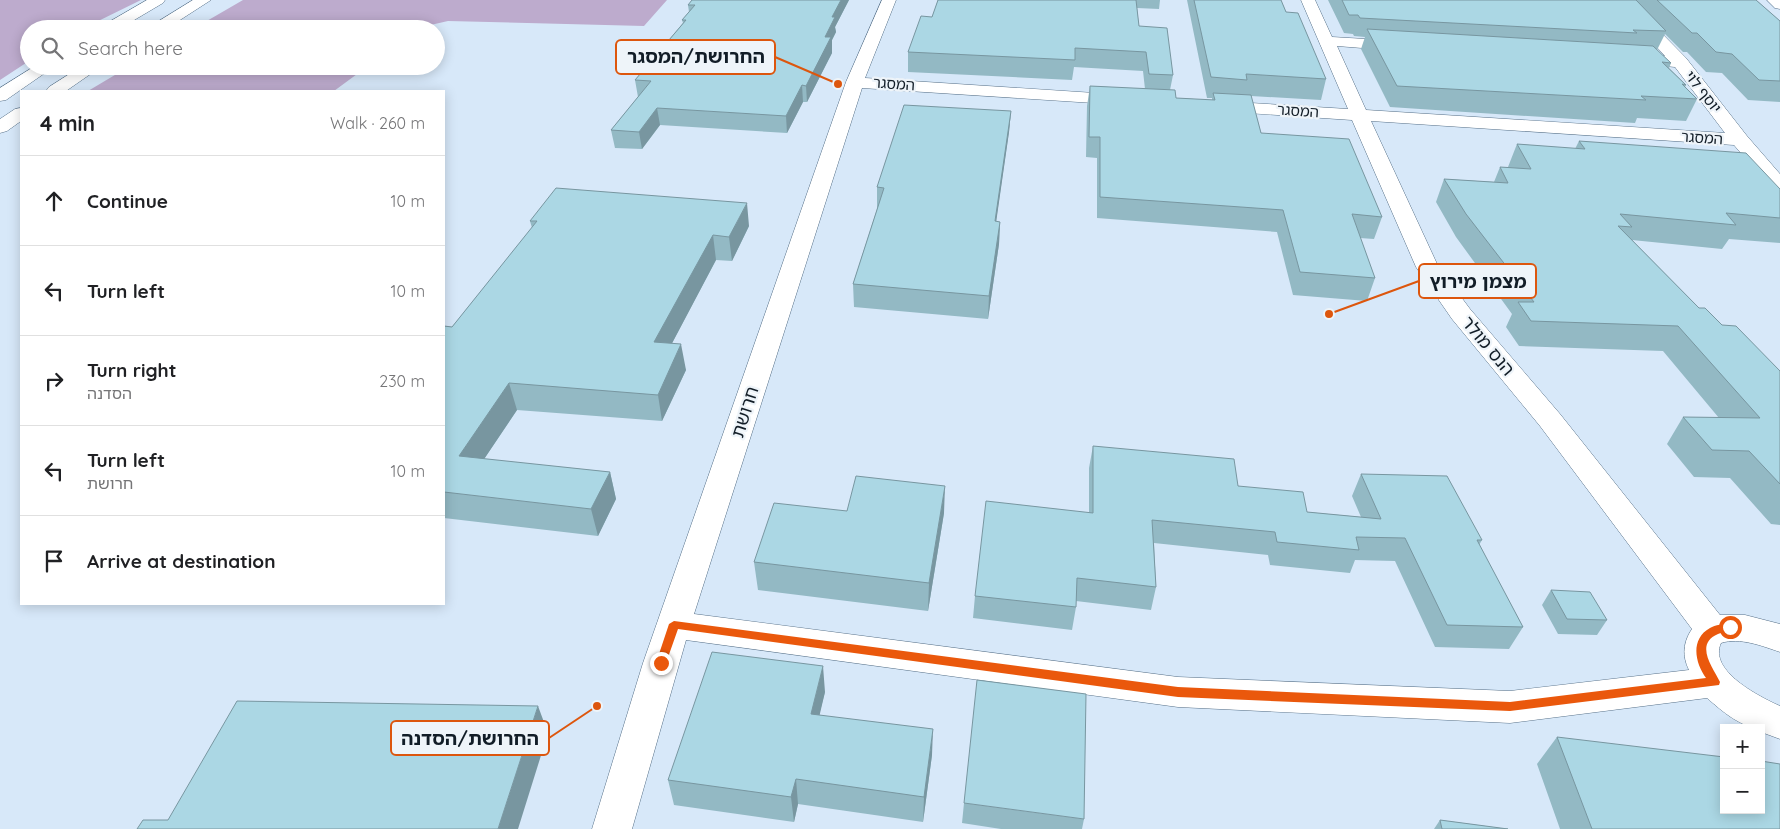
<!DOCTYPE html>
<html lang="en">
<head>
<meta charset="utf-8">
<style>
  :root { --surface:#fff; --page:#f2f2f2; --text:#202124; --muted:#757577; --line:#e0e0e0 }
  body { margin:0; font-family:Quicksand,"Noto Sans Hebrew",sans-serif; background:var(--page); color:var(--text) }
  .controls { position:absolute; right:15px; bottom:15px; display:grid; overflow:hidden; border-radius:0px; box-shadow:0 2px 12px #0003 }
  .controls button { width:45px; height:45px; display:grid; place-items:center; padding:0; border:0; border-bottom:1px solid var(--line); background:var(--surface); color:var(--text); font:25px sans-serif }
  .stop { position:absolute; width:15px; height:15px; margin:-11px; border:4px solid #ea580c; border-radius:50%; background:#fff }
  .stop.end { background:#ea580c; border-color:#fff; box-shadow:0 1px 5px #0008 }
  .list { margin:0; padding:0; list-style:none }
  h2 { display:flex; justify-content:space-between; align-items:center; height:65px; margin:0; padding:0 20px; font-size:21px }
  h2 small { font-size:16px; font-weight:400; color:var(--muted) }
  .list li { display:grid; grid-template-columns:32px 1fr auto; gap:15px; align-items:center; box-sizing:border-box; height:90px; padding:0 20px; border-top:1px solid var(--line) }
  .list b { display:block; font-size:19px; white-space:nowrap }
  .list p { margin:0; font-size:16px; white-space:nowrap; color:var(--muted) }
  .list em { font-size:16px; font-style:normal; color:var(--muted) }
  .icon { flex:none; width:28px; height:28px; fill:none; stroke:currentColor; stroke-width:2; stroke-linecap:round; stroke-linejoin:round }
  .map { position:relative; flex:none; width:1780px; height:829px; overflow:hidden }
  .search { position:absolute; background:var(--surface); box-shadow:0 2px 12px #0003; left:20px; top:20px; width:425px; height:55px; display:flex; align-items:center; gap:12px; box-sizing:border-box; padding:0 18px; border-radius:28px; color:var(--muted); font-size:19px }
  .panel { position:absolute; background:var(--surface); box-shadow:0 2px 12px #0003; left:20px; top:90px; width:425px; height:515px; border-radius:0px }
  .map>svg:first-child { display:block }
  .green { fill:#bdabcd }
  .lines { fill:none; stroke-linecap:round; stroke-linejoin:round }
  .minor-casing { stroke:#556f87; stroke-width:1 }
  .highway-casing { stroke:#556f87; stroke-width:1 }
  .minor { fill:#fff; fill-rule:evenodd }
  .highway { fill:#fff; fill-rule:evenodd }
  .wall { fill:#93b9c4 }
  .shaded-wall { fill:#7896a0 }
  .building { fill:#abd7e4; stroke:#7896a0 }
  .route { fill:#ea580c }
  .labels { text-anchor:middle; stroke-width:4.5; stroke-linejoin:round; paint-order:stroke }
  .far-street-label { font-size:15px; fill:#121d27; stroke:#eef4f9 }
  .street-label { font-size:18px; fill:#121d27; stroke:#eef4f9 }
  .leader { fill:none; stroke:#dd560d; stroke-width:2 }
  .callout-dot { fill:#dd560d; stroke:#eef4f9; stroke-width:2 }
  .callout { fill:#eef4f9; stroke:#dd560d; stroke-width:2 }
  .callout-label { font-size:19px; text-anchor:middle; font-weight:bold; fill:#121d27 }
</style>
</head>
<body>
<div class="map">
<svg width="1780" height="829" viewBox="0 0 1780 829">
  <rect width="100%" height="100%" fill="#d7e8f9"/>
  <path class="green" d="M0,0H141L82,29H29V61L0,80Z
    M243,0H667L644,26L448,21L413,29H193Z
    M130,66H368L334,91H88Z"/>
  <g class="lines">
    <g class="minor-casing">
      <path id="minor" d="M882,0H896L865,78L1125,95L1131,96L1134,100L1131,104L1125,105L862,88L694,614L1178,677L1510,691L1689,670C1682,656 1683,642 1692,629L1540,426L1452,319L1416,267L1352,120L1218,111L1212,110L1209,106L1212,102L1218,101L1348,109L1301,0H1315L1332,37L1400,41L1406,43L1408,46L1406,49L1400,51L1337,46L1366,110L1725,133L1675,67L1626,62L1624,59L1626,56L1632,54L1665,56L1614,0H1629L1686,58L1747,136L1780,174V193L1773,191L1734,145L1371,121L1438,266L1470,309L1560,414L1720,615H1745L1780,624V652C1762,646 1740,637 1721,643C1708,671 1760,697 1780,706V739L1761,732V728C1741,728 1722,711 1707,698L1510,723L1178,707L686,640L632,829H592L643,663L846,82Z"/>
    </g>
    <g class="highway-casing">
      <path id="highway" d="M147,0H165L163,3L119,29H99L102,26Z
        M193,0H211L166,29H146Z
        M1767,0H1780V9L1775,8Z
        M35,66H55L6,100L0,101V88Z
        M82,66H102L66,91H46L49,87Z
        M21,108V121L7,131L0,133V119L15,109Z"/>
    </g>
    <use href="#minor" class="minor"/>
    <use href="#highway" class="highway"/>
  </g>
  <path class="wall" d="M692,0H849L835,27L836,32L832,40V53L807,102H803L787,133L660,125L642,149L615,148L611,130L638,97L635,80L683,23L682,20L689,12L688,5Z
    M938,0H1160L1159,9L1137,8L1139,26L1173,75L1170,90L1176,98L1212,100V98H1207L1187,0H1281L1286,12L1326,79L1321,100L1251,96L1261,133L1382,217L1374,239L1360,238L1375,278L1367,301L1293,295L1277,232L1097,218V158L1086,157L1087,106L1090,86L1145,89L1143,71L1074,67L1072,80L908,72V52L932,17Z
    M1328,0H1756L1780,21V102L1748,100L1722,73L1706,72L1687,52H1683L1665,34L1657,50L1671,63L1669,68L1686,85L1685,87L1697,99L1686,121L1637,118L1635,123L1390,107L1361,49L1365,37L1354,36L1353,34L1344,33Z
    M1011,111L1009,132L996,221L1000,222L999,244L988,319L854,307L853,284L877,209V187Z
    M1579,141L1780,189V243L1729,239L1722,249L1632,240L1699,308L1780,371V525L1771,524L1730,478L1694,477L1667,444L1683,417L1719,418L1663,351L1519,346L1506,327L1512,314L1456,237L1436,202L1444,179L1494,182L1500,167H1508L1517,144L1575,149Z
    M530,221L749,226L732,261L716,260L672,343L686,370L662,421L517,410L484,459L610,472L616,499L598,536L444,518V326L452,327L532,228Z
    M1093,446L1238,486L1307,512L1361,517L1352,496L1361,474L1482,540L1479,545L1523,627L1509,649L1435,647L1395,561L1355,560L1350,573L1270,565L1268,555L1154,543L1156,587L1151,610L1076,601V607L1072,630L973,618L975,596L1089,512V468Z
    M847,511L944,513L928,611L758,590L754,562Z
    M1551,590L1607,620L1597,635L1558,634L1542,605Z
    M825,692L819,715L932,755L923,822L798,804L794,822L674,805L668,780Z
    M1557,737L1780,829H1560L1537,764Z
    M964,803L1084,819L1082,829H1001L962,823Z
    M1440,820L1508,829H1434Z"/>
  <path class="shaded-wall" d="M841,0H849L835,27L836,32L832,40V53L807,102L806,86L832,17Z
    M802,85L803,102L787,133L786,116Z
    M657,108L660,125L642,149L639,132Z
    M1011,111L1009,132L993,244L995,221Z
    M747,203L749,226L732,261L729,237Z
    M1000,222L999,244L988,319L989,296Z
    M713,235L716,260L659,368L654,342Z
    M681,344L686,370L662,421L658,395Z
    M509,383L517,410L468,483L459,456Z
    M610,472L616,499L598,536L591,509Z
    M945,486L944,513L928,611L929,583Z
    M823,666L825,692L814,739L811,714Z
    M538,706L548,733L518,829H498Z
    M933,729L932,755L923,822L924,797Z
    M796,779L798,804L794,822L791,797Z"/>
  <path class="building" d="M692,0H841L832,17H835L825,37H831L806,86L802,85L786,116L657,108L639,132L611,130L651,81L635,80L686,20H682L695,5H688Z
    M938,0H1136L1139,26L1167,28L1173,75L1149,74L1146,52L1075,48V60L908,52L921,16L932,17Z
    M1194,0H1281L1286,12L1298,13L1326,79L1246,74L1247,80L1211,77Z
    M1342,0H1636L1666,31L1633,30L1637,33L1360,18L1358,15H1349Z
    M1657,0H1756L1780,21V81L1759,80L1732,54L1716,52L1697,33H1692Z
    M1367,29L1653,46L1671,63L1662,62L1686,85L1682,84L1697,99L1641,96L1646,100L1397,86Z
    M1090,86L1175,90L1176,98L1215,100L1213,93L1251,95L1261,133L1349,139L1382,217L1352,214L1375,278L1300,272L1283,210L1100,197V137H1089Z
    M904,105L1011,111L995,221L1000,222L989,296L853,284L884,188L877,187Z
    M1579,141L1746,153L1780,189V218L1726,213L1736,225L1620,214L1632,227L1618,226L1699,308H1705L1722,325L1736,326L1780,371V484L1749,451L1712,450L1683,417L1760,418L1678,326L1531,321L1518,302H1534L1466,214L1444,179L1508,183L1500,167L1531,169L1517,144L1585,149Z
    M556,188L747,203L729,237L713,235L654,342L681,344L658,395L509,383L459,456L610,472L591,509L444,492V326L452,327L537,221H530Z
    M1093,446L1234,459L1238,486L1303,492L1307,512L1381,519L1361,474L1447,476L1482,540H1477L1523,627L1447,625L1405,538L1356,537L1359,550L1277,542L1275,532L1152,520L1156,587L1077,578L1076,607L975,596L986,501L1093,513Z
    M856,476L945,486L929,583L754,562L774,503L847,511Z
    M1551,590L1590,592L1607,620L1567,619Z
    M712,652L823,666L811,714L933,729L924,797L796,779L791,797L668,780Z
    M977,680L1086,694L1084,819L964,803Z
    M237,701L538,706L498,829H137L143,820H168Z
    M1557,737L1724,757V810H1761V761L1780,764V829H1592Z
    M1440,820L1508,829H1442Z"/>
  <path class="route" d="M674,621L1178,687L1510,702L1706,678C1695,663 1690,639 1710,628C1715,625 1724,624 1730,623L1735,627L1733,630C1728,631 1722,632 1718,634C1694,644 1713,668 1720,682L1719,685L1510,711L1178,697L678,629L666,663L661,667L656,663L669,624Z"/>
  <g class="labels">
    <g class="far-street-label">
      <text transform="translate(894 84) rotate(4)" y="5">המסגר</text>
      <text transform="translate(1703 92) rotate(52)" y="5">יוסף לוי</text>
      <text transform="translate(1298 111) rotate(4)" y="5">המסגר</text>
      <text transform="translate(1702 138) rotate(4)" y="5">המסגר</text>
    </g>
    <g class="street-label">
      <text transform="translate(1488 346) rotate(50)" y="6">הנס מולר</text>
      <text transform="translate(745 412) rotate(-72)" y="6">חרושת</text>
    </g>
  </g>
  <path class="leader" d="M838 84L775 57M1329 314L1419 281M597 706L549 738"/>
  <g class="callout-dot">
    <circle cx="838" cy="84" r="5"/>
    <circle cx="1329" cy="314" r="5"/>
    <circle cx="597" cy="706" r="5"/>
  </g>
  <g class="callout">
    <rect x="616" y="40" width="159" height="34" rx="5"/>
    <rect x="1419" y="264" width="117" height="34" rx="5"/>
    <rect x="391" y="721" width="158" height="34" rx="5"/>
  </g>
  <g class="callout-label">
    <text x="696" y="63">החרושת/המסגר</text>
    <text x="1478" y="288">מצמן מירוץ</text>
    <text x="470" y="745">החרושת/הסדנה</text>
  </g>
</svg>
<div class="controls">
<button>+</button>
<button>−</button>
</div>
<div class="stop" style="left:1730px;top:627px"></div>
<div class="stop end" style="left:661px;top:663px"></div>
<div class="search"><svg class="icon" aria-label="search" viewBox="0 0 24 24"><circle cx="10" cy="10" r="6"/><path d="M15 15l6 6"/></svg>Search here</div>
<section class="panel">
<h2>4 min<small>Walk · 260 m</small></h2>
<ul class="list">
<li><svg class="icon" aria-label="ahead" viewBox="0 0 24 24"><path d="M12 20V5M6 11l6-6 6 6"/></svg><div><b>Continue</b></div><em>10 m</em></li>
<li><svg class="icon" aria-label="left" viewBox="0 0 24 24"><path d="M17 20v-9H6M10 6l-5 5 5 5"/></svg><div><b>Turn left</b></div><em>10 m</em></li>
<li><svg class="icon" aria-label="right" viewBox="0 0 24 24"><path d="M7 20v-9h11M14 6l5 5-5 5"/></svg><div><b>Turn right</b><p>הסדנה</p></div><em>230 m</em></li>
<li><svg class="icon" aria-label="left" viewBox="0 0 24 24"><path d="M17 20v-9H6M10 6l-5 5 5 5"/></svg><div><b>Turn left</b><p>חרושת</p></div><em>10 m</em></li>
<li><svg class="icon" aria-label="arrive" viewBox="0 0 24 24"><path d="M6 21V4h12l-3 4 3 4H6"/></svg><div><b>Arrive at destination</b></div></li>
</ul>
</section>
</div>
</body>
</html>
